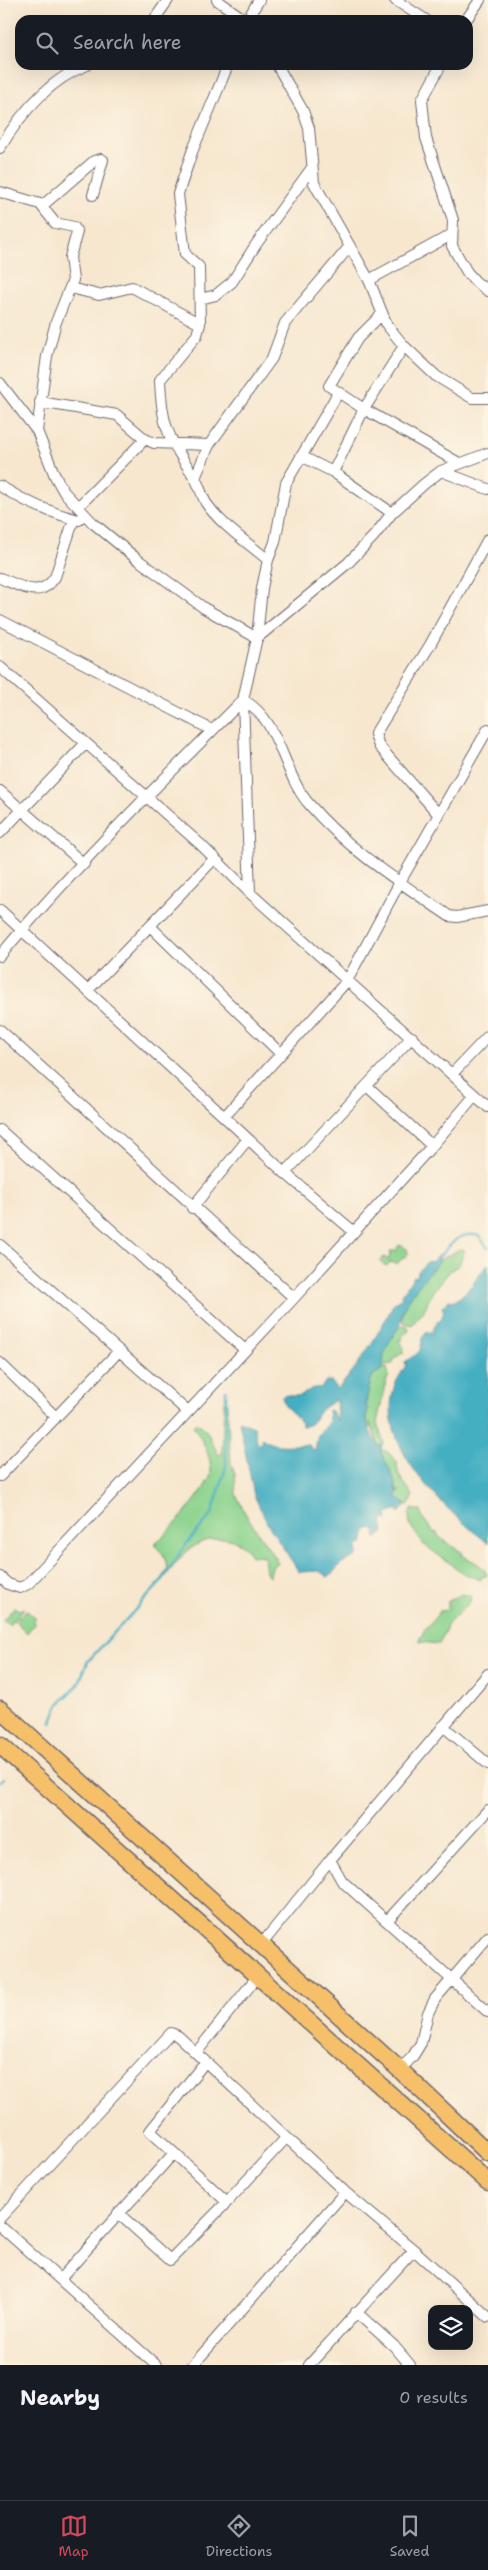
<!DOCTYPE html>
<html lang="en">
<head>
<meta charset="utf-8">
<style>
  :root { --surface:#171b24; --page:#242831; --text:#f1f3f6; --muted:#9ea1a6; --line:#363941; --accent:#d1495b }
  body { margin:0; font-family:"Shantell Sans",sans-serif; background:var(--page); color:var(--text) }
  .controls { position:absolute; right:15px; bottom:15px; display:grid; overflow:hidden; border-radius:10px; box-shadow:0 5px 20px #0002 }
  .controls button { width:45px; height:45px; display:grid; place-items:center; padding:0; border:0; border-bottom:1px solid var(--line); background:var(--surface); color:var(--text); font:25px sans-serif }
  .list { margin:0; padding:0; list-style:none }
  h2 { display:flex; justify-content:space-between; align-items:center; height:65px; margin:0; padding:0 20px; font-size:21px }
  h2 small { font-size:16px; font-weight:400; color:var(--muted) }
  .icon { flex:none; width:28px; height:28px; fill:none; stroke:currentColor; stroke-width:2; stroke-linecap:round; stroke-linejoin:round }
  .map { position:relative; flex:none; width:488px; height:2365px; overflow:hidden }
  .search { position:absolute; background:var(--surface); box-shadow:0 5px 20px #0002; left:15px; right:15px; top:15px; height:55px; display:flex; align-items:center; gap:12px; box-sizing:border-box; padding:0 18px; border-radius:15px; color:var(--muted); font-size:19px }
  .sheet { height:135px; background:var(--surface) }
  nav { display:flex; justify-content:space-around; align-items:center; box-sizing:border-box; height:70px; border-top:1px solid var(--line); background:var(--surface); font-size:14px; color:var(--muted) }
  nav a { display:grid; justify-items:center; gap:2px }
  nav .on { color:var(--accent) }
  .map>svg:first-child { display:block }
  .green { fill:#8cd38e; stroke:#577a64 }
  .water { fill:#44afc2; stroke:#33687e }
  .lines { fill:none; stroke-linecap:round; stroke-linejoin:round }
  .stream { stroke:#44afc2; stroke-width:2.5 }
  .street-casing { stroke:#6d676f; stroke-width:12 }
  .primary-casing { stroke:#6d676f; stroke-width:19 }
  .street { stroke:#fff; stroke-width:10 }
  .primary { stroke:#f6c06b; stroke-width:16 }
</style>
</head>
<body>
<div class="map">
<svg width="488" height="2365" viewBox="0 0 488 2365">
  <rect width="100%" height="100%" fill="#fcf5e5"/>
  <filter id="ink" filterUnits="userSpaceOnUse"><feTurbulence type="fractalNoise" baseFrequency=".02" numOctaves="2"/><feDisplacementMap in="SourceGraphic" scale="10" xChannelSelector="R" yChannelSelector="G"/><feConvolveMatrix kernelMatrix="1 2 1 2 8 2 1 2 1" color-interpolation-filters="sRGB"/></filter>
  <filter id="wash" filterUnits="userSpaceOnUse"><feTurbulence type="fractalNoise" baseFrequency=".0096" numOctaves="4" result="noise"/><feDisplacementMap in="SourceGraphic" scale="20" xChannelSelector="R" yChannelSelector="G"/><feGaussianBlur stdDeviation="1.12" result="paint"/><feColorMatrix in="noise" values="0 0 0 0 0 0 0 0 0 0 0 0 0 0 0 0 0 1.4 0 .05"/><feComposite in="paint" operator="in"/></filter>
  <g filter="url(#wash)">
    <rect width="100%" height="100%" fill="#f7e7cf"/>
    <path class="green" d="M399,1245L407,1249L408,1254L396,1264L391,1262L386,1266L380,1262L384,1257L388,1260L391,1253L390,1251H396Z
      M460,1249L465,1250L459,1265L451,1270L433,1291L423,1312L412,1325L404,1323C396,1309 428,1272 438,1262C444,1256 456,1252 460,1249Z
      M400,1325L407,1326L409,1331L403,1335L402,1340H398L404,1348L403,1353L396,1357L392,1364L385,1365L382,1362L385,1348Z
      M387,1368L389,1376L386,1381L377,1423L384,1443L379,1447L370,1422L371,1428L369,1429C365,1412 363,1368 387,1368Z
      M224,1401L227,1403L231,1464L235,1474L236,1494L245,1513L278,1563L273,1565L269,1577L266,1573L264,1557L259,1555L251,1556C240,1534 212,1534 193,1547C180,1555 171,1571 161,1582L168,1568L163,1554L155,1546L156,1542C168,1535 211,1485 211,1472C211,1455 203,1441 193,1426L197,1423C210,1429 211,1444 219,1455L222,1454Z
      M383,1450L388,1452L397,1462C396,1477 406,1483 413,1496L408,1506L396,1497L398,1492L381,1452Z
      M412,1509L421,1511L422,1517L434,1533L436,1532L441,1539L463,1553L462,1555C470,1560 485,1565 487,1576L481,1577V1580L466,1575L423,1544L410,1525L409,1515Z
      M462,1594L471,1596L470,1602L448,1624L439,1644L420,1642V1637L423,1636V1632C428,1624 435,1619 440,1611L448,1610V1601Z
      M14,1607L19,1610L24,1608L14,1621L11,1620L10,1625L3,1620Z
      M26,1610L36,1618L33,1621L35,1623L27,1633L16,1622Z"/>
    <path class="water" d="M439,1255L440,1261C427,1275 414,1289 405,1307C401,1312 403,1319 400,1325C392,1339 381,1350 384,1368L372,1376L365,1405L368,1408C364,1423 371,1435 379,1446L382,1445L381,1452L394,1479L396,1491H400L396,1493V1497L406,1504L399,1513L397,1509L387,1515L388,1520L385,1519L382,1522L384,1532L376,1539L375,1531L371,1528L366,1531L363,1544L357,1546L358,1553L356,1557C335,1564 342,1566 328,1577L319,1571L299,1572L267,1523L254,1495L239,1421L254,1427L258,1445L261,1443L262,1438C275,1449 291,1444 306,1445C313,1445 308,1449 315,1450L318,1435L329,1421L328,1410L332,1411L337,1421L336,1400C332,1402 327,1405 323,1408C315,1415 314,1427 302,1426L299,1419L285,1406L282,1397L286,1395C306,1400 308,1385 321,1388L326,1381L332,1382L337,1389C353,1375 384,1326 393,1304L402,1298L401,1296L414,1276L417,1277L418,1271L428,1261L431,1262Z
      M488,1264V1543C446,1510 376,1448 394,1388C396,1380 402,1373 406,1365L405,1362C418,1352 421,1355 422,1338L427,1332H432L437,1322L440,1321L444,1312L442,1307L449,1300L455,1301L468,1290Z"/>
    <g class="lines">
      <path class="stream" d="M438,1258C450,1245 460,1230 479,1236L488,1248
        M51,1723L59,1704L78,1685L88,1661L161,1582L184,1547L212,1514L226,1467V1390
        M0,1781L4,1778"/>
    </g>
  </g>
  <g filter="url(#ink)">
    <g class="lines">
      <g class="street-casing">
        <path id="street" d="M217,0L245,20
          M395,0L426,20
          M154,20L168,0
          M247,20L259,0
          M466,20L480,0
          M228,65L192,152L178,194L185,254L199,267L200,324L197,335L160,380C162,428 168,436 193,475C199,483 201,494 206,503C221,525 248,543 268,560
          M277,65L303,111L309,128L314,183L369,280L387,325L404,346L436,376L472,398H488
          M441,65L422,100L426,138L453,220L452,246L467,272L476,282L488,291
          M0,148C21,113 48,80 87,65
          M0,192L40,204L55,223L74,227L77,232L70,257L73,280L56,322L47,356L37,431
          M42,206L94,161L101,159L103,160L93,195
          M369,280L451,235
          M70,288L99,295L132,287L200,324
          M200,299L216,295L232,282L257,243L311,169
          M382,314L358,338L329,386L364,409L459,463
          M0,383L37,431L55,476L64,492L93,523L137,559L204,608L257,638L262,588L268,560L275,542L286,483L338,393
          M40,402L117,415L145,439L154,443L209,445
          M301,456L333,472L392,513
          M441,471L488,489
          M333,472L364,409L404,346
          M195,478L209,445L272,358L285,323L350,246
          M0,486C25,502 50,513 79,520
          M78,507L145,439
          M0,578C21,586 40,600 55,577L74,519
          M0,620L212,730
          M0,667L200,844L250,893L488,1107
          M0,791L84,864
          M439,815L379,746L375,734L430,645L488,539
          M0,833L86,743
          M250,893L243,700L257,638L348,563L374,536L392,513L424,484L441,471L488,453
          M0,910L285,1173L353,1231
          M150,926L281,1054
          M0,956C75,866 160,783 243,700C281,720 282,773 309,804C347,849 401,883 449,916L457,917L488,911
          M88,990L215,858
          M0,1030L294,1298
          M453,1073L488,1036
          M367,1086L432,1146
          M224,1117L347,981L400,882L488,729
          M0,1130L245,1350
          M285,1173L412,1037
          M192,1208L248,1139
          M0,1245L188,1412
          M0,1363L56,1417
          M0,1476L119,1351
          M0,1577L8,1584L20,1588L28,1584L294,1298L432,1146L475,1095
          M443,1726L488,1764
          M330,1860L342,1881L488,2012
          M387,1921L488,1810
          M261,1945L330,1860L488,1674
          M196,2053L257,1977
          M400,2070L413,2056L421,2043L428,2013L435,1999L488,1937
          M174,2153L150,2131L205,2062
          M118,2213L170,2260L227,2202L286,2138
          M0,2218L171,2033L178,2036L345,2192L414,2250L488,2317
          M0,2226L156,2365
          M61,2278L174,2153L227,2202
          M356,2312L394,2346L410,2365
          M193,2365L345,2192
          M309,2365L414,2250"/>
      </g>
      <g class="primary-casing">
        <path id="primary" d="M0,1709L400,2070L488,2153
          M0,1745L488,2182"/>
      </g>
      <use href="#street" class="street"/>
      <use href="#primary" class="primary"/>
    </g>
  </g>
</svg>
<div class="controls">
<button><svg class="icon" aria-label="layers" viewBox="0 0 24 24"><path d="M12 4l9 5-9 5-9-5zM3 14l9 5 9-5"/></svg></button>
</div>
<div class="search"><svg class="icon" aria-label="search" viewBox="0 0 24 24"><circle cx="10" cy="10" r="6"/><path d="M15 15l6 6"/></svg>Search here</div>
</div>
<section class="sheet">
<h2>Nearby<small>0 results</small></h2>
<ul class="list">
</ul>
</section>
<nav>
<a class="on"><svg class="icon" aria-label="map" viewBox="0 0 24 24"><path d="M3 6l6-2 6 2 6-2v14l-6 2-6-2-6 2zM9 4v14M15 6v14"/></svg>Map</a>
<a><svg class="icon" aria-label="directions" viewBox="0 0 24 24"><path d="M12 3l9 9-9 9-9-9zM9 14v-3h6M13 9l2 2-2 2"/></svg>Directions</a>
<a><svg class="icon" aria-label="saved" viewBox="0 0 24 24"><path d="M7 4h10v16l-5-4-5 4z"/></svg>Saved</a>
</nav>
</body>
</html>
